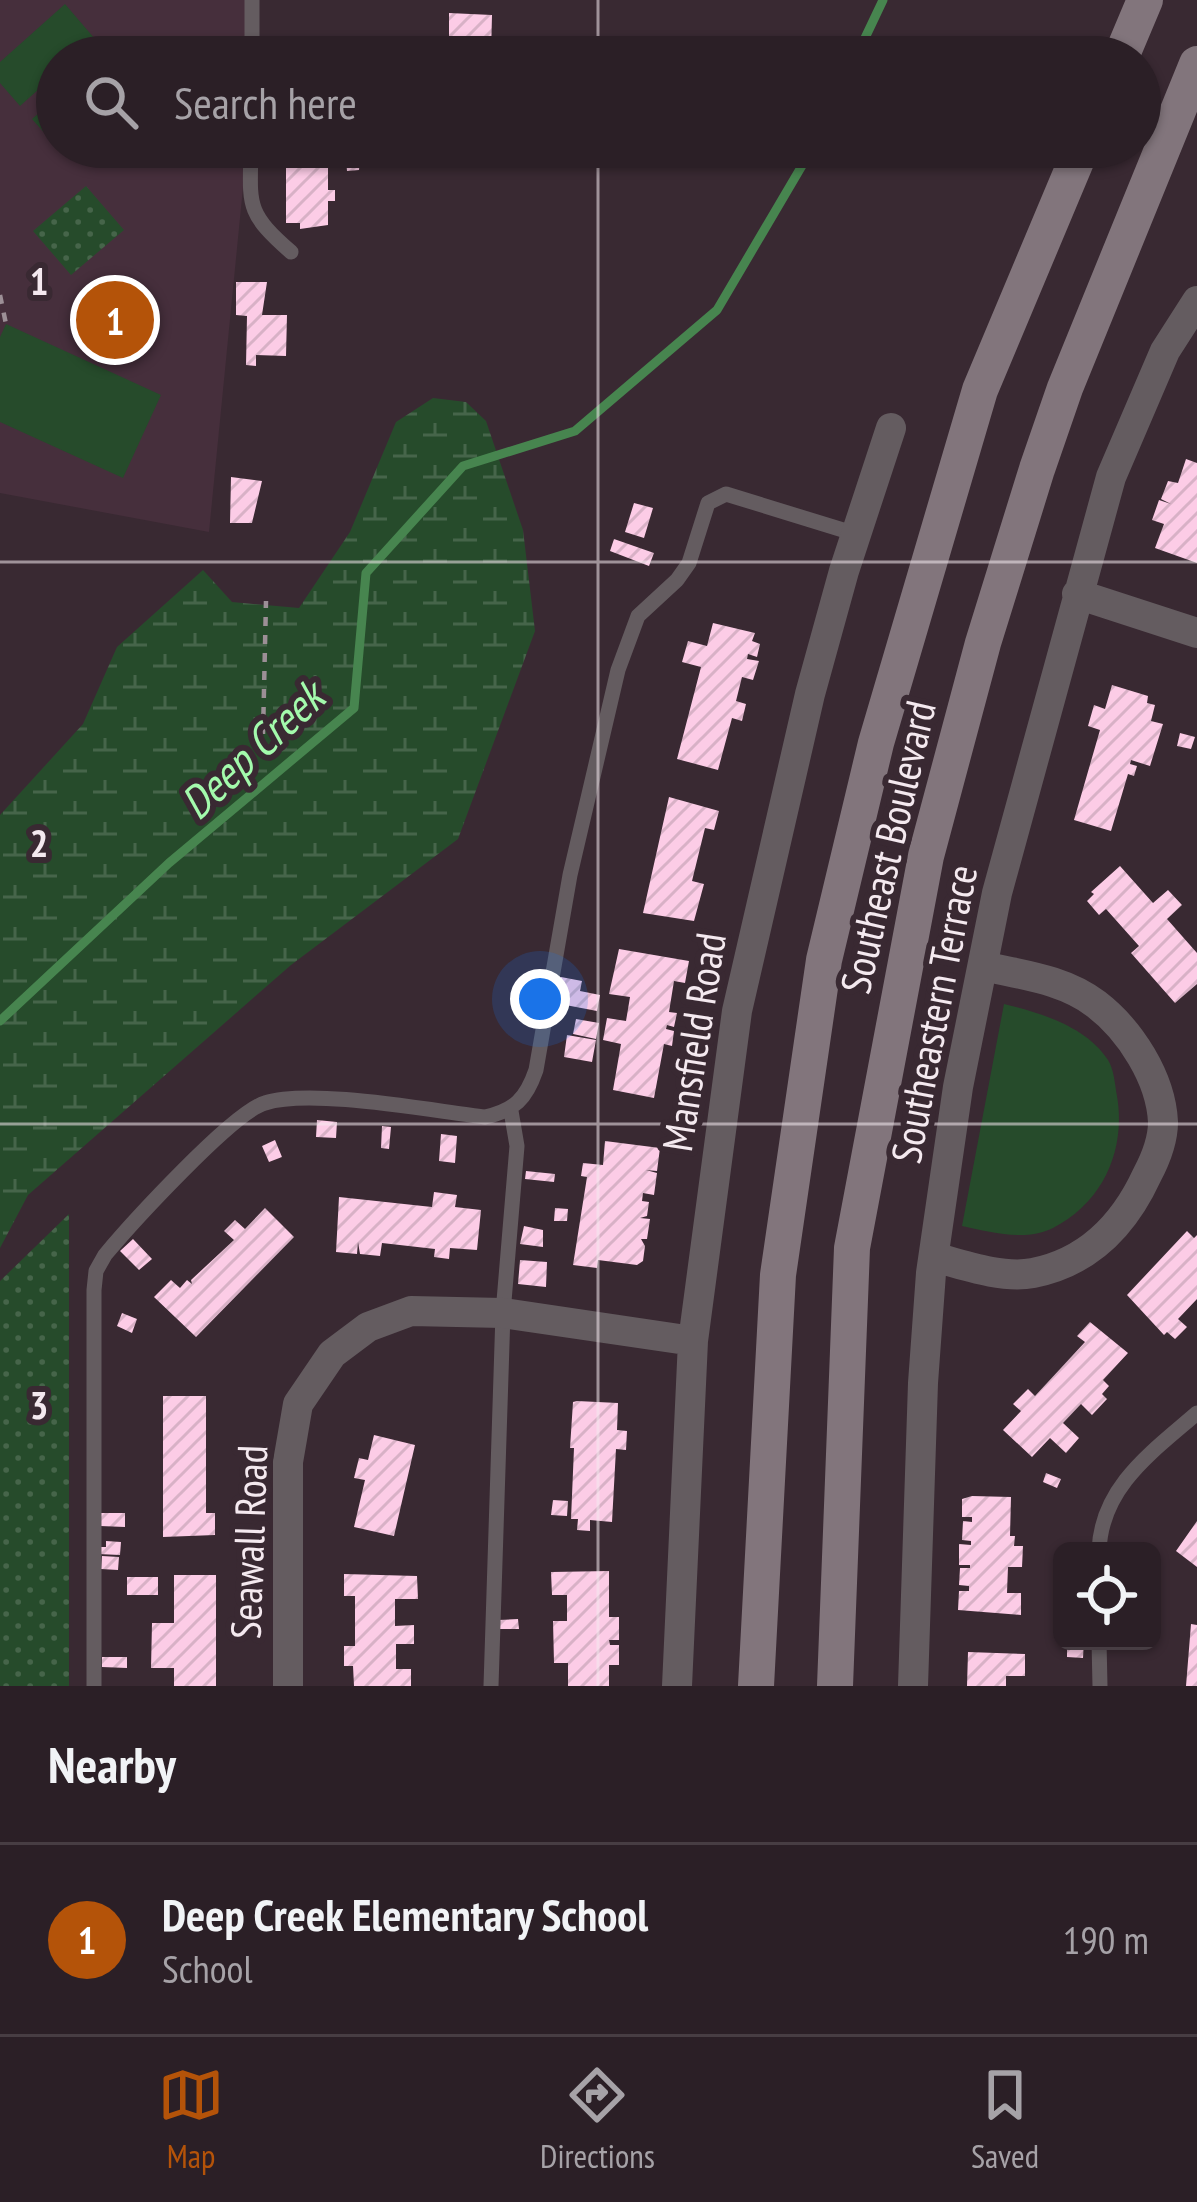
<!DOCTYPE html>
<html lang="en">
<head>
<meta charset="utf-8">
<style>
  :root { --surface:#2b1f26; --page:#372c32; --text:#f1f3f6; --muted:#a6a2a7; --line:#473d43; --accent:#b45309 }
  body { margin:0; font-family:"PT Sans Narrow",sans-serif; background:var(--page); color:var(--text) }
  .controls { position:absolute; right:36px; bottom:36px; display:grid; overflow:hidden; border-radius:18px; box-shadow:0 3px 9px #0004 }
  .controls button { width:108px; height:108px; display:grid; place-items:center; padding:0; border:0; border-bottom:3px solid var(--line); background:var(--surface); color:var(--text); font:60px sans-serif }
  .you { position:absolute; left:540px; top:999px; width:42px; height:42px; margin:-30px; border:9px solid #fff; border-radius:50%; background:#1a73e8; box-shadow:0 0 0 18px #1a73e833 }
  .badge { display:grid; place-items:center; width:78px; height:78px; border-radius:50%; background:var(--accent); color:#fff; font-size:39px; font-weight:700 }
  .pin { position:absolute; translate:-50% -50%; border:6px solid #fff; box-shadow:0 3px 12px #0006 }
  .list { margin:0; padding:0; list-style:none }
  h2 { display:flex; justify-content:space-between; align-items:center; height:156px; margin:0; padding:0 48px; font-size:51px }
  h2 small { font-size:39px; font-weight:400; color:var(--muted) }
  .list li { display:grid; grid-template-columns:78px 1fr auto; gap:36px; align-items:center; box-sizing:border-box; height:192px; padding:0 48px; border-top:3px solid var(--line) }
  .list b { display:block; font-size:45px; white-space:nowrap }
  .list p { margin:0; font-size:39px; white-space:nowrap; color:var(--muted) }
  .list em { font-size:39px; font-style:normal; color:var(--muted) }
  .icon { flex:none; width:66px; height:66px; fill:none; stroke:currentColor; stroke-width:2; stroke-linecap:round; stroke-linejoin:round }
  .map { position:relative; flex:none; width:1197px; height:1686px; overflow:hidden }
  .search { position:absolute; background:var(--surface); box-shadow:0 3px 9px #0004; left:36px; right:36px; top:36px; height:132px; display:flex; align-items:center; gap:30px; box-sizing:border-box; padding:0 42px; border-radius:66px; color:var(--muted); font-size:45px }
  .sheet { height:348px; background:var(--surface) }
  nav { display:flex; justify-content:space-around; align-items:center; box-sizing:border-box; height:168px; border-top:3px solid var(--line); background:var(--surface); font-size:33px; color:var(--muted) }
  nav a { display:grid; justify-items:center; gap:6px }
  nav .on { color:var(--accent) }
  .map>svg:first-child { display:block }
  .built { fill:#462f3c }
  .grass { fill:#264b2b }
  .wetland { fill:url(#wetland-marsh) }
  .park { fill:url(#park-dots) }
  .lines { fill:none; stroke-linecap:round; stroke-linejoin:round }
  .stream { stroke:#47854f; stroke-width:9 }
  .building { fill:url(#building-hatch) }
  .path { stroke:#9c8f96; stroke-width:4.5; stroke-dasharray:9 9; stroke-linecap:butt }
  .lane { stroke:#645c60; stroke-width:15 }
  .street { stroke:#645c60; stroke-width:30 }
  .secondary { stroke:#82757c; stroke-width:36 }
  .grid { fill:none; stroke:#f4e9ef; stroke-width:3; stroke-opacity:0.55 }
  .labels { text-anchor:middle; stroke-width:12; stroke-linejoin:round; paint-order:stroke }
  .street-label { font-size:42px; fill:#f4e9ef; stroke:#392932 }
  .water-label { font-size:45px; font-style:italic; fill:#a3faac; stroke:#392932 }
  .grid-label { font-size:39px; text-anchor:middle; font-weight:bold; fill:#f4e9ef; stroke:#392932; stroke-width:12; stroke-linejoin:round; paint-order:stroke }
</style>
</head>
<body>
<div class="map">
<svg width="1197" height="1686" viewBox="0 0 1197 1686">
  <defs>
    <pattern id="wetland-marsh" width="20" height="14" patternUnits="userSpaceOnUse" patternTransform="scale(3)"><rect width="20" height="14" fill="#264b2b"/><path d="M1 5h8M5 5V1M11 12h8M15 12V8" fill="none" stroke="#46654a"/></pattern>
    <pattern id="park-dots" width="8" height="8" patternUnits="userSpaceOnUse" patternTransform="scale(3)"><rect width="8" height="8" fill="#264b2b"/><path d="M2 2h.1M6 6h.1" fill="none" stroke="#46654a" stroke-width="1.8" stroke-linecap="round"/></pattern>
    <pattern id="building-hatch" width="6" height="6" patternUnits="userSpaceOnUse" patternTransform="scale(3)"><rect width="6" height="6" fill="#fccce6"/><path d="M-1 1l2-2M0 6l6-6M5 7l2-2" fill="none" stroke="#d8b1c6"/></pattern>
  </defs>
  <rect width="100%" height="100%" fill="#392932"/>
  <path class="built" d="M0,0H253L252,57H57V147H247L209,532L0,493Z"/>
  <path class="grass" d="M65,4L95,39L75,57H57V73L20,106L0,83V62Z
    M57,97V147H70L63,154L32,119Z
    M6,324L161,395L123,478L0,422V337Z
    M1004,1004C1040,1013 1086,1026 1108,1060C1114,1069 1115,1085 1117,1096C1126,1149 1104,1202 1053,1228C1025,1242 991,1232 962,1226Z"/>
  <path class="wetland" d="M433,398L466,402L486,421L523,530L535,631L458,839L291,965L28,1195L0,1248V815L83,724L117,647L203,570L232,602L299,608L350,532L396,422Z"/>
  <path class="park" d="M86,186L124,230L71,275L33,231Z
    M69,1214V1686H0V1281Z"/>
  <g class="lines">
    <path class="stream" d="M856,57L883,0
      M0,1021L169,863L354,708L366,573L463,466L575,431L717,310L813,147"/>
  </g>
  <path class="building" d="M449,13L492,15L491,55H449Z
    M345,147H361L359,170L347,171Z
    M286,164L328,165V190H335V201H328V225L300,229V223H286Z
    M236,282H267L262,315H287L286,356L256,355V366L246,365L247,316L236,315Z
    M1186,459L1197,463V563L1155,548L1164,524L1152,520L1159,500L1171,504L1161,499L1168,481L1178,483Z
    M231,477L262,481L252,523H230Z
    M634,503L653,508L644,538L625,532Z
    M614,539L654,553L649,566L610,551Z
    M713,623L755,633L752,641L760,644L757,657L748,654L747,659L759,661L753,680L742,677L736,701L746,704L742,721L732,718L718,770L677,759L701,667L682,662L688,641L707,646Z
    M1112,685L1148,696L1147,703L1155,705L1151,721L1163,724L1150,766L1131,760L1130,764L1137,766L1134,776L1128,774L1111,831L1074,820L1100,730L1088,726L1094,705L1105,709Z
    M1180,733L1195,737L1191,749L1177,746Z
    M669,797L719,811L714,830L705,828L692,881L704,884L694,921L643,913Z
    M1120,866L1153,903L1168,890L1182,905L1167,919L1197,953V984L1175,1003L1131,953L1139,946L1106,909L1099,915L1087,901L1094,894L1091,892Z
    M619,949L689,961L685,983L674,981L669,1012L677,1013L674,1027L667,1025L666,1029L674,1031L672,1046L664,1044L654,1098L613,1090L621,1044L603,1040L607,1018L626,1021L630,997L609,994Z
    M561,977L582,981L580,991L600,995L597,1011L555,1003Z
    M576,1019L599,1023L596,1039L573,1034Z
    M567,1035L596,1040L592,1062L564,1057Z
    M317,1120L337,1122L336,1138L316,1137Z
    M382,1126L391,1127L389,1149L381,1148Z
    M441,1134L457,1136L455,1163L439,1161Z
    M275,1140L282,1157L269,1162L262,1146Z
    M605,1141L660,1148L657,1171L646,1170L657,1173L654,1195L643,1193L642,1201L649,1202L647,1216L640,1218L650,1219L647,1239H641L645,1246L643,1261L637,1265L598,1260L597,1268L573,1265L587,1177L581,1176L583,1163L603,1165Z
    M526,1171L555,1174L554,1182L525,1179Z
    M434,1192L457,1195L455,1207L481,1210L477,1250L450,1248L449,1259L434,1257L435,1249L382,1243L380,1256L360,1254L358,1242L357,1254L336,1252L339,1197L432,1207Z
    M265,1208L294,1237L196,1337L154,1297L171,1280L180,1288L187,1280L192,1284L191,1280L234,1240L224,1231L235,1220L245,1229Z
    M555,1208L568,1209L567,1221H554Z
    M524,1226L543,1230V1247L520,1244Z
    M1187,1231L1194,1238L1197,1235V1299L1178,1319L1187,1327L1175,1339L1167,1332L1164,1335L1127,1295Z
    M133,1239L152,1259L139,1270L120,1251Z
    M520,1260L547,1262L546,1287L518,1284Z
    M122,1313L137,1319L132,1333L117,1326Z
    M1090,1322L1128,1353L1103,1380L1109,1386L1102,1394L1107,1399L1092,1415L1081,1404L1063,1423L1079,1438L1066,1453L1050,1438L1032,1457L1003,1430L1021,1411L1013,1404L1028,1389L1035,1396L1085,1342L1077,1336Z
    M163,1396H206V1513H215V1535L163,1537Z
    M577,1401L618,1403L617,1430L627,1431L626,1450L616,1449L612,1522L590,1520V1531L577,1530L578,1519H571L574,1448H570L573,1402Z
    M374,1435L415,1445L394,1536L354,1527L365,1480L354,1478L359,1458L368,1460Z
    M1046,1473L1061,1479L1057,1488L1043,1482Z
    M972,1496L1011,1497L1010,1536H1015L1014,1546H1023L1022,1567H1008L1007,1593H1021V1615L958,1610L959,1591H969V1586L959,1585L960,1568H970V1565H959V1544L971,1545V1541L962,1540L963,1521L972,1522V1517H962V1499Z
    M553,1500L568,1501L567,1516L551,1515Z
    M100,1513H125V1527L100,1526Z
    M1197,1521V1567L1176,1551Z
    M106,1541L121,1542L120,1555L98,1554L99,1547H106Z
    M102,1556L119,1557L118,1570L101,1569Z
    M609,1571V1617H619V1640H609L610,1645H619V1665H609V1686H568V1663H554L553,1621H567V1595H552L551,1572Z
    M344,1574L417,1576L418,1599H395V1626L414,1625V1644H396V1669H411V1686H354L353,1666H344V1646H355V1596H344Z
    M174,1575H216V1686H174V1668H151L152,1623H174Z
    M127,1577H158V1595H127Z
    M518,1619L519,1629H498V1620Z
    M1191,1624L1197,1625V1686H1186Z
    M1067,1641H1084L1083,1658L1067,1657Z
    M968,1652L1025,1654V1676H1006V1686H967Z
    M102,1657H127V1668L102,1667Z"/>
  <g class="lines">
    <path class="path" d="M0,295L6,324
      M263,734L266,601"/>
    <path class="lane" d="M252,57V0
      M251,147C250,205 245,212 291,252
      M1099,1551C1101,1487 1152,1452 1197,1413
      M1099,1641L1100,1686
      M94,1686V1290L96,1271L105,1255C130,1225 233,1112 265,1103C312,1088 432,1111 485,1117C515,1110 526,1099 536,1070L570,875L618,670L638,616L677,580L689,563L708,503L726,494L856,534
      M491,1686L503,1313L517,1146L511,1111"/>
    <path class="street" d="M1077,594L1197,633
      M934,1257C963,1265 1003,1279 1033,1273C1089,1262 1124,1225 1147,1175C1155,1160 1163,1140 1163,1122C1161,1078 1130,1030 1096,1004C1063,979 1022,975 983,966
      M288,1686V1462L298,1404L332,1354L368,1327L411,1311L503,1313L693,1341
      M677,1686L693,1341L737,1011L810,694L844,571L891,428
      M913,1686L923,1383L931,1273L958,1087L997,893L1111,477L1165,351L1197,301"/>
    <path class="secondary" d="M1121,57L1145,0
      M756,1686L778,1275L824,960L876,743L980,390L1082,147
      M835,1686L852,1248L926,856L983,643L1037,469L1065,388L1197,64"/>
  </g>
  <path class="grid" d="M598,0V57M598,147V1686M0,562H1197M0,1124H1197"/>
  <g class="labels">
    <g class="street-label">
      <text transform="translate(888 847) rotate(-77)" y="15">Southeast Boulevard</text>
      <text transform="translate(934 1014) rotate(-79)" y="15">Southeastern Terrace</text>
      <text transform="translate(694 1042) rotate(-81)" y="15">Mansfield Road</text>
      <text transform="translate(249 1542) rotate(-88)" y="15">Seawall Road</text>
    </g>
    <g class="water-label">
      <text transform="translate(252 750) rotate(-43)" y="16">Deep Creek</text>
    </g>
  </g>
  <g class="grid-label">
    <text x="39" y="295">1</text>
    <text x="39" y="857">2</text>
    <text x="39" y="1419">3</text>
  </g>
</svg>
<div class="controls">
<button><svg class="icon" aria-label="locate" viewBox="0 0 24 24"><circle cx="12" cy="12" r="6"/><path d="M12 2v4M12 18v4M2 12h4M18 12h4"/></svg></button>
</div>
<div class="you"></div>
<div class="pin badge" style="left:115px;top:320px">1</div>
<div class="search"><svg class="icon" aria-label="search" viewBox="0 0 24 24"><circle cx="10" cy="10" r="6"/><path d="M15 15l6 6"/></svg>Search here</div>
</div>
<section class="sheet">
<h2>Nearby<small></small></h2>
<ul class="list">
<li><span class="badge">1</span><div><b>Deep Creek Elementary School</b><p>School</p></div><em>190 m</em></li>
</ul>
</section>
<nav>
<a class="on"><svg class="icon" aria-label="map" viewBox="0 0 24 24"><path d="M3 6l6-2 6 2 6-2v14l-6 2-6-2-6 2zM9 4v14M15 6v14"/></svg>Map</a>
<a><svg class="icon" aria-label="directions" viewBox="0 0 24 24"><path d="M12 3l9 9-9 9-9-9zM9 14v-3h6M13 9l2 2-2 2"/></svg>Directions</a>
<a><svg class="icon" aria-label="saved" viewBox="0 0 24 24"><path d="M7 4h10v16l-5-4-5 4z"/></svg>Saved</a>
</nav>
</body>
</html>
